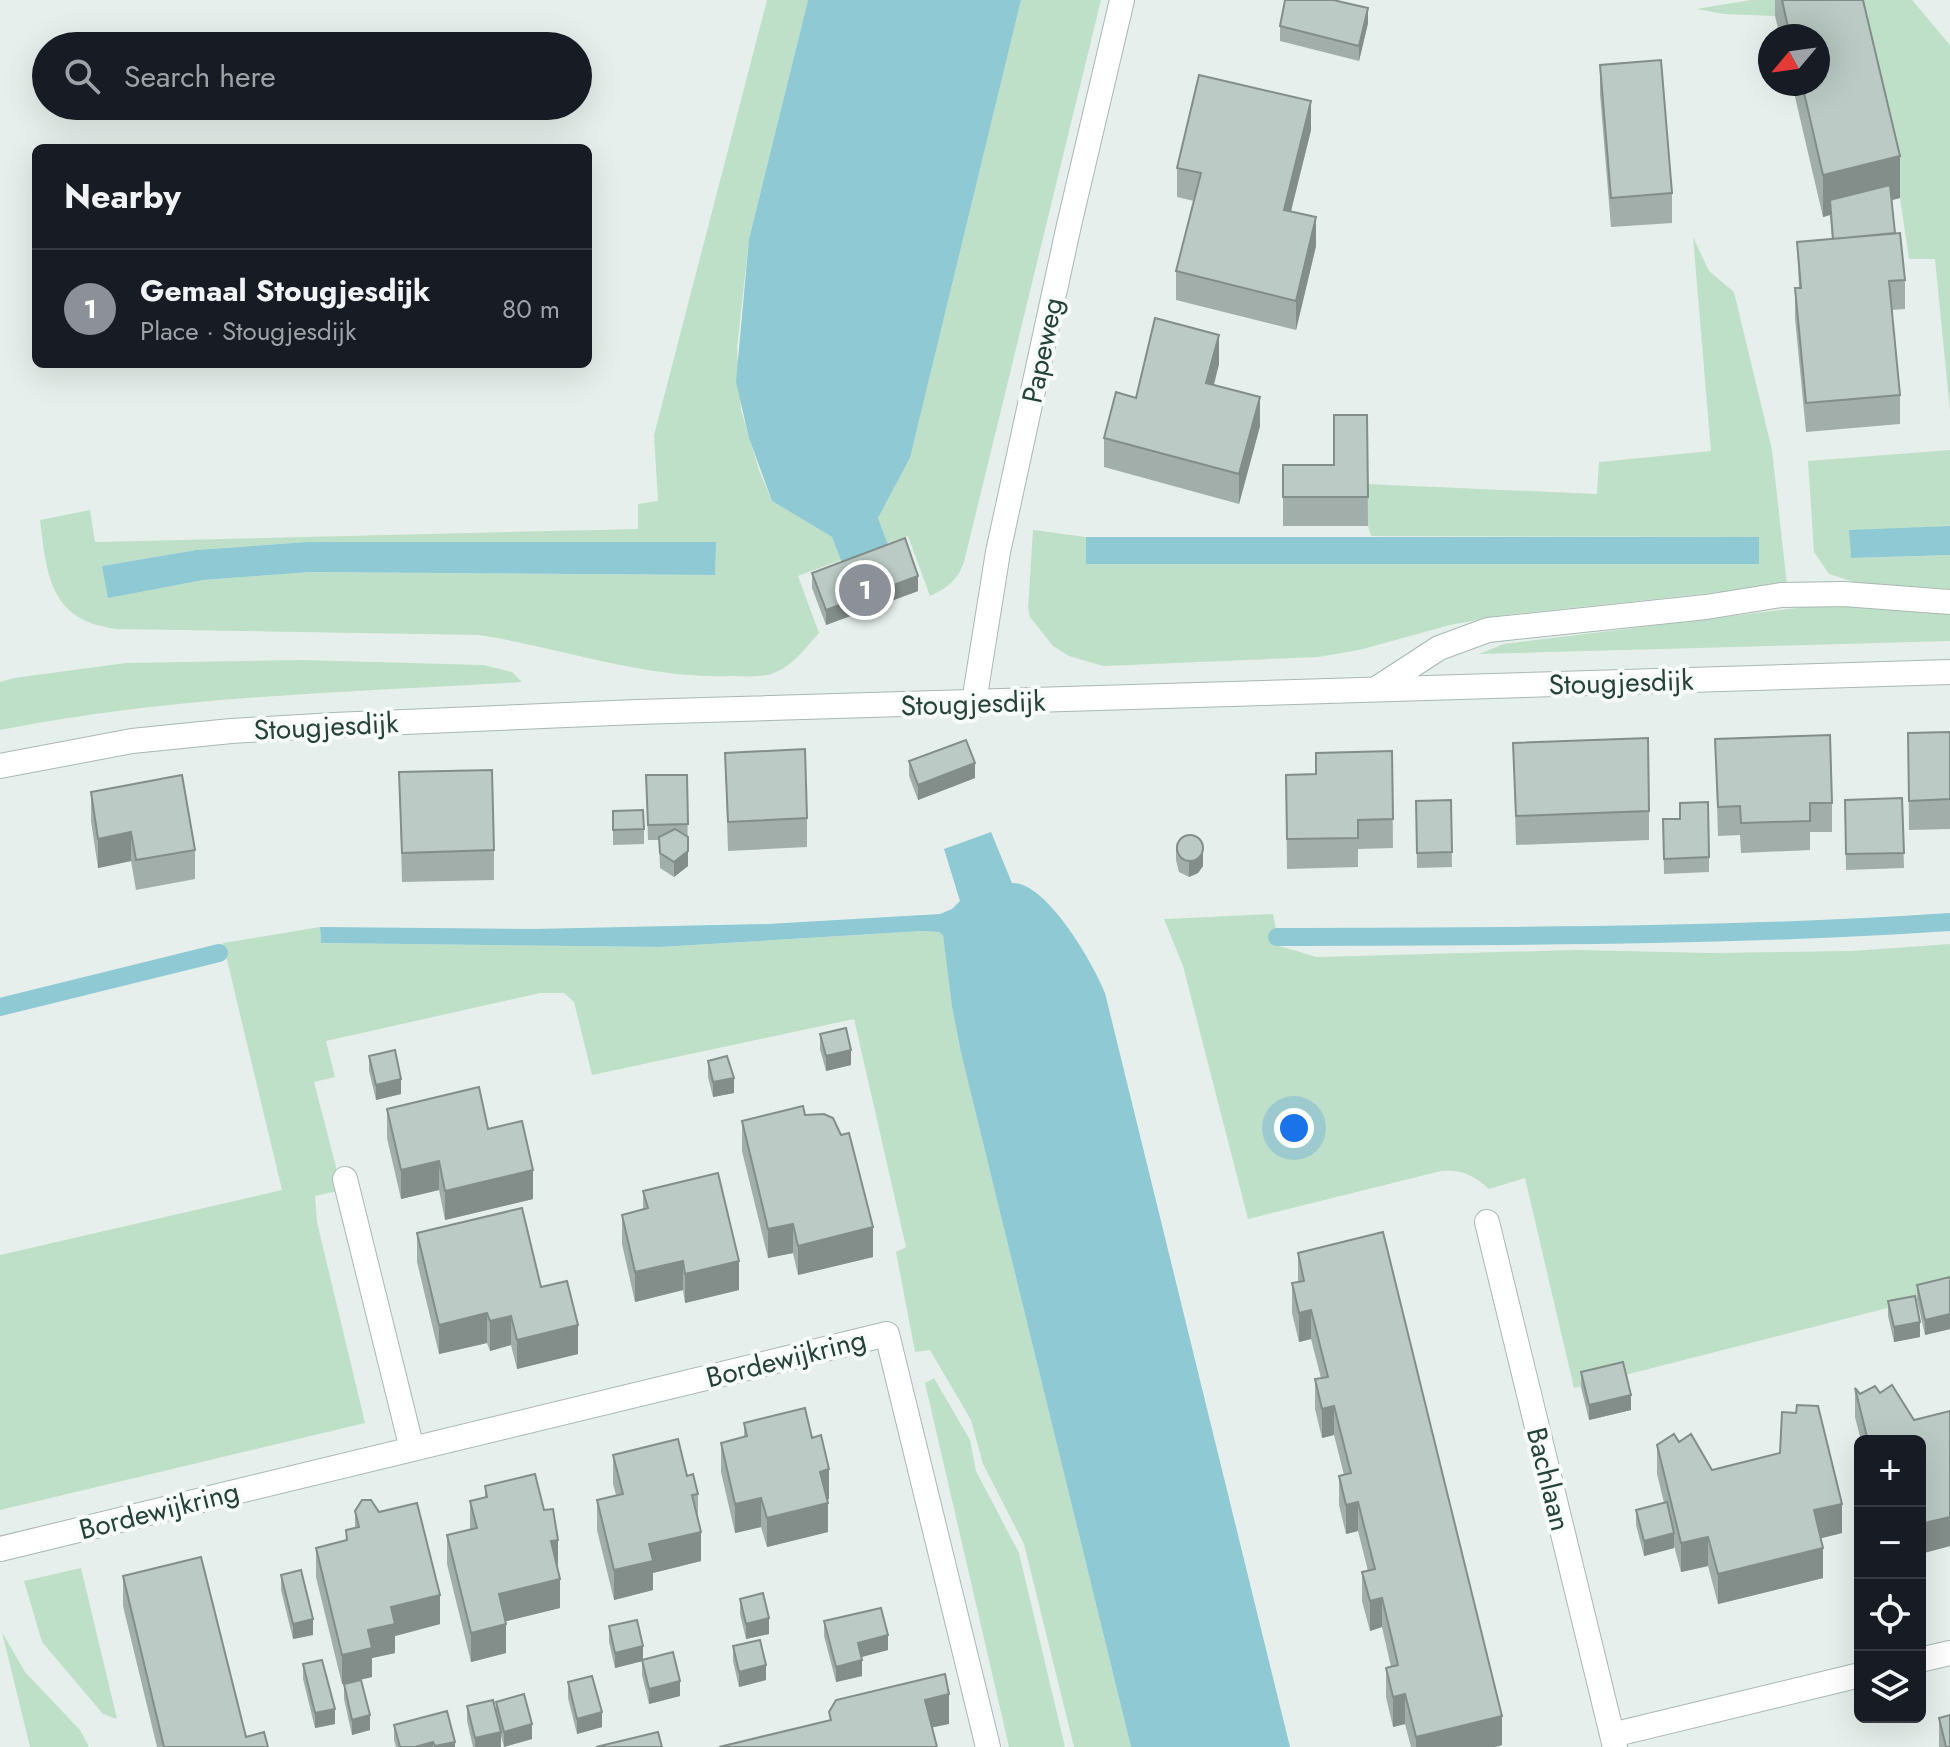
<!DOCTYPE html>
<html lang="en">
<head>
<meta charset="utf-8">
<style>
  :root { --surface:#171b24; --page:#242831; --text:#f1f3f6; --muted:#9ea1a6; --line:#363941; --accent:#8c9099 }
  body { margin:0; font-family:Jost,sans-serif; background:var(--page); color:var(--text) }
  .controls { position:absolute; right:24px; bottom:24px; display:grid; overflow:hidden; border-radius:12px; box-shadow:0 8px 32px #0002 }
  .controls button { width:72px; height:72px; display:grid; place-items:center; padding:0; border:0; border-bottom:2px solid var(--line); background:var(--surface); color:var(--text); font:40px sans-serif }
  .compass { position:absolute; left:1758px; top:24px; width:72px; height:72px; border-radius:50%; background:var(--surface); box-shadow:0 8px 32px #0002; rotate:241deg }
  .you { position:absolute; left:1294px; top:1128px; width:28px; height:28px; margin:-20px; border:6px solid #fff; border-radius:50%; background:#1a73e8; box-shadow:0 0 0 12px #1a73e833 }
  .badge { display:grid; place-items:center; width:52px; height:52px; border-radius:50%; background:var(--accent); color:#fff; font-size:26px; font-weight:700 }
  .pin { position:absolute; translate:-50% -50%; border:4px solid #fff; box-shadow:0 2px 8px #0006 }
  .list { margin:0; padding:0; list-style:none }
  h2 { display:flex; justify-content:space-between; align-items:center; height:104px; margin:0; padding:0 32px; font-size:34px }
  h2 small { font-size:26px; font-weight:400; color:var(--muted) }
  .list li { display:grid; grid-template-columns:52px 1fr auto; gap:24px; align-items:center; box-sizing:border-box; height:120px; padding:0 32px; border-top:2px solid var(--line) }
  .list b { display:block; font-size:30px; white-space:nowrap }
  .list p { margin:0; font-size:26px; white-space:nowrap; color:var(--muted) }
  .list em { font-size:26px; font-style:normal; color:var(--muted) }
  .icon { flex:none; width:44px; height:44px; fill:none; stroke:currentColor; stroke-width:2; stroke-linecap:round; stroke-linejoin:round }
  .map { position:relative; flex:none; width:1950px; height:1747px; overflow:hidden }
  .search { position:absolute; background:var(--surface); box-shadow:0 8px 32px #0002; left:32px; top:32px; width:560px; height:88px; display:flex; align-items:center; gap:20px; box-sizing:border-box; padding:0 28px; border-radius:44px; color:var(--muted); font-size:30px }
  .panel { position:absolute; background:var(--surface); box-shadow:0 8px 32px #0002; left:32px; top:144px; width:560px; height:224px; border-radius:12px }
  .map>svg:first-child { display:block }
  .green { fill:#bfe0c8; fill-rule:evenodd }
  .water { fill:#8ec9d4 }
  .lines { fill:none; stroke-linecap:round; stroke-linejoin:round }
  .stream { stroke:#8ec9d4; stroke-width:18 }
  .service-casing { stroke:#a8b8b2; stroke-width:26 }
  .minor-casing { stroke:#a8b8b2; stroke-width:26 }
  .service { stroke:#fff; stroke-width:24 }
  .minor { stroke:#fff; stroke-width:24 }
  .wall { fill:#a1aea9 }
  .shaded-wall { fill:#838d89 }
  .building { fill:#bbcac4; stroke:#838d89; stroke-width:2 }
  .labels { text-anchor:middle; stroke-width:8; stroke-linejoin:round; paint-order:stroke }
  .street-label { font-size:28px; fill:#24423a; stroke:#f7fbf9 }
</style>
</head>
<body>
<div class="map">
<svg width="1950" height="1747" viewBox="0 0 1950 1747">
  <rect width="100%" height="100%" fill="#e6efeb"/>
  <path class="green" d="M767,0H808L749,239L737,348L741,410L759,470L772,501L832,537L841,560L798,576L819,633C805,648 794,665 774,673C761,678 745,676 731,676C645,679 563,648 479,635L117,629C51,621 47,578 40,520L90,510L95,542L638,529V504L658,501L654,435ZM307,542H715V575L311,572L203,580L108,597L103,566L196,550Z
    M1021,0H1101L964,562C958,580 947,588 930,596L908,536L887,543L878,518L910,458Z
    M1751,0H1843L1775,16L1724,14L1696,9Z
    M1853,0H1912L1950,45V412L1935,259H1909L1900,198Z
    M1693,237L1709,271L1734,292L1772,450L1787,585L1505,615L1450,625L1359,650L1318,657L1103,666L1069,656L1053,646L1030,617L1028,608L1033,530L1086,537L1087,564H1759V537L1371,536L1368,526L1367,484L1597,494L1599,462L1711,451Z
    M1950,450V526L1850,531L1851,558L1950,555V589L1857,583L1829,574L1814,552L1808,461Z
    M1820,605L1950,613V641L1479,654L1504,644Z
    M304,660L483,665L512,672L522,682C347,692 172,696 0,730V682L14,678L126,663Z
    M1273,914L1279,946L1317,957L1576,950L1711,953L1852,951L1950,944V1292L1574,1388L1525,1178L1489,1189C1473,1175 1462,1169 1441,1171L1248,1219L1183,966L1164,919Z
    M320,927L321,943L660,947L922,931L939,932L943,935L952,1007L961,1053L1131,1747H1074L1024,1544L983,1464L971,1420L930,1350L915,1352L896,1252L906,1247L854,1019L592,1075L574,1002L564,993H540L326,1041L335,1077L314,1082L342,1190L315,1196L317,1222L365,1423L0,1510V1255L282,1190L223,943Z
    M934,1378L970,1440L976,1471L1019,1553L1065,1747H1009L925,1383Z
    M81,1568L117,1719L103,1714L42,1642L24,1581Z
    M2,1632L25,1672L80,1730L89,1747H30Z"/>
  <path class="water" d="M808,0H1021L910,458L878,518L893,558L842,563L832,537L772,501L749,438L736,382L749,239Z
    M1950,526V555L1851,558L1849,530Z
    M1086,537H1759V564H1086Z
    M307,542H716L715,575L311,572L203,580L108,598L102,566L196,550Z
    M991,832L1012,883C1046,881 1094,964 1105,993L1290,1747H1131L961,1053L952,1007L943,935L939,932L922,931L660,947L321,943L320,927L533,929L768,924L940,914L952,909L960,901L944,849Z"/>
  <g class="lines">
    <path class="stream" d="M1277,937C1502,936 1726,937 1950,922
      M0,1007L219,953"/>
    <g class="service-casing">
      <path id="service" d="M1376,689L1439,648L1488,630L1706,607L1781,595L1844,594L1950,602"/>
    </g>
    <g class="minor-casing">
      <path id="minor" d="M974,702L998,552L1069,225L1122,0
        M0,766L132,741L231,731L334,725L637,712L1950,672
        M345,1179L412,1449
        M1487,1222L1615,1747
        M0,1549L887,1334L988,1747
        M1920,1660L1950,1653
        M1612,1735L1860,1675"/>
    </g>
    <use href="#service" class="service"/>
    <use href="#minor" class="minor"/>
  </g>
  <path class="wall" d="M1775,0H1863L1900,198L1892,200L1895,233L1905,280V309L1892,310L1900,395V424L1806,432L1795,318V288H1799L1797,242L1832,239L1830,215L1823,217L1792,84H1818V36H1780L1775,16Z
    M1368,23L1359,61L1280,41V26Z
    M1600,65L1672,193V223L1611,227L1600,94Z
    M1311,130L1291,211L1316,246L1296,330L1176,300V271L1194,201L1177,197V168Z
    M1219,364L1214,385L1260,426L1239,504L1104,467V438L1136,398Z
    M1367,415L1368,526H1283V465H1334Z
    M812,573L918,591L826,625L812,588Z
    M1950,732V829L1909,830L1908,733Z
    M1715,739L1832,803V832H1810V850L1741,853L1740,835L1718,836Z
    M1513,743L1649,811V840L1516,845Z
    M1392,751L1393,848L1358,849V867L1287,869L1286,775L1316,774Z
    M725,753L807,818V847L728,851Z
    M909,761L975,778L918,800L909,776Z
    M399,772L494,850V880L402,882Z
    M646,775H687L688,866L674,877L660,868L659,840H648Z
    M91,792L195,850V879L136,890L131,861L98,868L91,821Z
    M1902,798L1904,868L1846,870L1845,800Z
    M1451,800L1452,867L1417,868L1416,801Z
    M613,811L644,829V844L613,845Z
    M1663,819L1709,857V872L1664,874Z
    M1176,845L1203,866L1198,873L1189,877L1179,872L1176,860Z
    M820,1034L851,1065L826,1071L820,1049Z
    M369,1056L401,1094L376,1100L369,1071Z
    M708,1061L734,1093L713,1097L708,1077Z
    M387,1109L488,1129L533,1199L445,1220L439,1190L401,1199L387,1138Z
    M805,1115L873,1257L798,1275L793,1253L768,1258L742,1151V1121Z
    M643,1191L739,1290L685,1303L683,1290L635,1302L622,1244V1215L643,1209Z
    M417,1233L541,1287L578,1354L517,1369L511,1345L490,1351L487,1343L439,1354L417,1262Z
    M1298,1253L1502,1745L1495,1747H1411L1405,1724L1393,1727L1386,1697V1668L1391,1667L1382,1627L1370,1631L1362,1601V1572L1368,1571L1358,1531L1346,1534L1339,1505V1476L1344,1475L1334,1435L1322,1438L1315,1409V1379L1321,1378L1311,1339L1299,1342L1292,1313V1283L1298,1282Z
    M1950,1277V1329L1925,1335L1917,1300V1285Z
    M1888,1301L1920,1337L1894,1342L1888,1316Z
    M1581,1372L1631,1410L1589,1420L1581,1387Z
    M1855,1388L1860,1394L1880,1393L1914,1420L1950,1411V1546L1920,1554V1441H1861L1855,1417Z
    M1796,1413L1842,1533L1821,1538L1823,1578L1718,1604L1708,1566L1681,1572L1674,1546V1548L1644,1556L1636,1525V1510L1664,1503L1657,1474V1445L1679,1442L1712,1470L1780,1453Z
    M744,1423L812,1438L829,1499H827L828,1532L767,1547L761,1527L735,1533L721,1472V1443L744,1437Z
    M613,1455L687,1476L698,1494V1516L701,1561L653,1573V1590L614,1600L597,1530V1500L616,1495L613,1484Z
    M485,1486L558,1569L560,1608L506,1621V1653L471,1662L447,1564V1535L470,1529V1501L485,1498Z
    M355,1511L440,1624L395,1636V1653L372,1658V1677L342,1684L316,1577V1548L346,1540V1530L355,1528Z
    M281,1575L313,1635L293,1639L281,1590Z
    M123,1576L246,1737L268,1747H157L123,1606Z
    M740,1599L769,1634L746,1639L740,1614Z
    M824,1621L888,1650L861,1657L862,1676L836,1682L824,1636Z
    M609,1626L643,1659L680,1696L649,1704L642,1675V1661L615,1668L609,1642Z
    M733,1646L766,1680L739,1687L733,1661Z
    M303,1664L335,1724L315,1728L303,1679Z
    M568,1682L602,1727L577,1734L568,1698Z
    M344,1684L370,1730L352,1735L344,1699Z
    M496,1702L532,1739L504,1747L501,1736V1747H473L467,1721V1706L496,1710Z
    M1939,1718L1950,1747H1939Z
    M394,1725L455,1747H396L394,1740Z"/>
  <path class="shaded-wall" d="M1368,8V23L1359,61V46Z
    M1311,101V130L1284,239V210Z
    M1900,156V198L1831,215L1830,200V215L1823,217V175Z
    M1316,217V246L1296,330V301Z
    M1219,335V364L1206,413V383Z
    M1260,397V426L1239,504V474Z
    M918,576V591L826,625V610Z
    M975,763V778L918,800V785Z
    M131,832V861L98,868V839Z
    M688,851V866L674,877V862Z
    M1203,851V866L1198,873L1189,877V862Z
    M851,1050V1065L826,1071V1056Z
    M734,1078V1093L713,1097V1082Z
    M401,1079V1094L376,1100V1085Z
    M439,1161V1190L401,1199V1170Z
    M533,1170V1199L445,1220V1191Z
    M793,1224V1253L768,1258V1229Z
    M873,1227V1257L798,1275V1246Z
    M683,1261V1290L635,1302V1272Z
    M739,1261V1290L685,1303V1274Z
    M1311,1310V1339L1299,1342V1313Z
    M487,1313V1343L439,1354V1325Z
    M1950,1314V1329L1925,1335V1320Z
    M511,1316V1345L490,1351V1321Z
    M1920,1322V1337L1894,1342V1327Z
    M578,1325V1354L517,1369V1340Z
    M1631,1395V1410L1589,1420V1405Z
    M1334,1406V1435L1322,1438V1409Z
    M829,1469V1499L820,1501V1472Z
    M761,1498V1527L735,1533V1504Z
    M1358,1502V1531L1346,1534V1505Z
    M828,1503V1532L767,1547V1518Z
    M1842,1504V1533L1814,1540V1510Z
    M1950,1517V1546L1920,1554V1524Z
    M701,1532V1561L653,1573V1590L614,1600V1570L649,1544Z
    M1674,1533V1548L1644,1556V1541Z
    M1708,1537V1566L1681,1572V1543Z
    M558,1540V1569L551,1541Z
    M1823,1548V1578L1718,1604V1574Z
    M560,1579V1608L499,1623V1594Z
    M440,1595V1624L395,1636V1653L372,1658V1677L342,1684V1655L391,1607Z
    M1382,1598V1627L1370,1631V1601Z
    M769,1618V1634L746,1639V1624Z
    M313,1619V1635L293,1639V1624Z
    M506,1624V1653L471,1662V1633Z
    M888,1635V1650L858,1658V1643Z
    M643,1646V1661L615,1668V1653Z
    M862,1660V1676L836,1682V1667Z
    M766,1665V1680L739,1687V1672Z
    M680,1681V1696L649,1704V1689Z
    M949,1694V1724L925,1729V1700Z
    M1405,1694V1724L1393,1727V1697Z
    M335,1709V1724L315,1728V1713Z
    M602,1712V1727L577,1734V1719Z
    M370,1715V1730L352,1735V1720Z
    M1502,1716V1745L1495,1747H1416V1737Z
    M532,1724V1739L504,1747V1732Z
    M501,1732V1747H475V1738Z
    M433,1742V1747H415Z
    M455,1742V1747H435V1746Z"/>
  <path class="building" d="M1285,0H1333L1368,8L1359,46L1280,26Z
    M1782,0H1863L1900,156L1823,175L1802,84H1818V36H1790Z
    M1661,60L1672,193L1611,198L1600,65Z
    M1199,75L1311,101L1284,210L1316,217L1296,301L1176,271L1201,173L1177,168Z
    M1890,185L1895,233L1833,239L1830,200Z
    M1900,233L1905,280L1889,281L1900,395L1806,403L1795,288H1801L1797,242Z
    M1155,318L1219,335L1206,383L1260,397L1239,474L1104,438L1116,392L1136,398Z
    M1334,415H1367L1368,497H1283V465H1334Z
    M905,538L918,576L826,610L812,573Z
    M1950,732V799L1909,801L1908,733Z
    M1830,735L1832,803H1810V821L1741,823L1740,806L1718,807L1715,739Z
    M1648,738L1649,811L1516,816L1513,743Z
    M966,740L975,763L918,785L909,761Z
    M805,749L807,818L728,822L725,753Z
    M1392,751L1393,819L1358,820V838L1287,839L1286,775L1316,774V753Z
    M492,770L494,850L402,853L399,772Z
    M182,775L195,850L136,860L131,832L98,839L91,792Z
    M646,775H687L688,824L648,825Z
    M1902,798L1904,853L1846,854L1845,800Z
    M1451,800L1452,852L1417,853L1416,801Z
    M1708,802L1709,857L1664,859L1663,819H1680V803Z
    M643,810L644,829L613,830V811Z
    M675,829L688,837V851L674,862L660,853L659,837Z
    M1177 848a13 13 0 1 1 26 0a13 13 0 1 1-26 0Z
    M846,1028L851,1050L826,1056L820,1034Z
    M395,1050L401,1079L376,1085L369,1056Z
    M727,1056L734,1078L713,1082L708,1061Z
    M479,1087L488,1129L522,1121L533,1170L445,1191L439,1161L401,1170L387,1109Z
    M803,1106L805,1115L824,1114L833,1118L841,1135L849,1133L873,1227L798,1246L793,1224L768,1229L742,1121Z
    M718,1173L739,1261L685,1274L683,1261L635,1272L622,1215L648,1208L643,1191Z
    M522,1208L541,1287L567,1281L578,1325L517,1340L511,1316L490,1321L487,1313L439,1325L417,1233Z
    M1383,1232L1502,1716L1416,1737L1405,1694L1393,1697L1386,1668L1398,1665L1392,1639L1382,1598L1370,1601L1362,1572L1375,1569L1358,1502L1346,1505L1339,1476L1351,1473L1334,1406L1322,1409L1315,1379L1328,1377L1311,1310L1299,1313L1292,1283L1304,1281L1298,1253Z
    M1950,1277V1314L1925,1320L1917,1285Z
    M1915,1296L1920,1322L1894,1327L1888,1301Z
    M1623,1362L1631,1395L1589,1405L1581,1372Z
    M1892,1385L1914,1420L1950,1411V1517L1920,1524V1441H1868L1855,1388L1860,1394L1875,1386L1880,1393Z
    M1797,1405L1818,1406L1842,1504L1814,1510L1823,1548L1718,1574L1708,1537L1681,1543L1657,1445L1674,1434L1679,1442L1691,1434L1712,1470L1780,1453L1782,1412L1796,1413Z
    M805,1408L812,1438L821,1435L829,1469L820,1472L828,1503L767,1518L761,1498L735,1504L721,1443L747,1436L744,1423Z
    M678,1439L687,1476L693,1474L698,1494L692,1495L701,1532L649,1544L653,1561L614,1570L597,1500L623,1494L613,1455Z
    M535,1474L544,1510L553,1509L558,1540L551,1541L560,1579L499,1594L506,1624L471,1633L447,1535L477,1528L470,1501L487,1497L485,1486Z
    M362,1500H371L379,1512L417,1503L440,1595L391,1607L395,1624L368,1630L372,1648L342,1655L316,1548L347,1540L346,1530L359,1527L355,1511Z
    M1667,1502L1674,1533L1644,1541L1636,1510Z
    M201,1557L246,1737L264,1732L268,1747H164L123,1576Z
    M301,1570L313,1619L293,1624L281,1575Z
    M763,1593L769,1618L746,1624L740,1599Z
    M881,1608L888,1635L858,1643L862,1660L836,1667L824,1621Z
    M637,1620L643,1646L615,1653L609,1626Z
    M760,1640L766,1665L739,1672L733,1646Z
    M673,1652L680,1681L649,1689L642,1660Z
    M322,1660L335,1709L315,1713L303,1664Z
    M945,1674L949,1694L925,1700L937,1747H719L831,1720L829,1712L836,1700Z
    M592,1676L602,1712L577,1719L568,1682Z
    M361,1680L370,1715L352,1720L344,1684Z
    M524,1694L532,1724L504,1732L496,1702Z
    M493,1700L501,1732L475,1738L467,1706Z
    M447,1711L455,1742L435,1746L433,1742L415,1747H400L394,1725Z
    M1950,1715V1747H1946L1939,1718Z
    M658,1732L662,1747H596Z"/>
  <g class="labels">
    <g class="street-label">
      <text transform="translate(1042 350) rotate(-78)" y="10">Papeweg</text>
      <text transform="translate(1621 682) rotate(-2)" y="10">Stougjesdijk</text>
      <text transform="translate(973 703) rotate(-2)" y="10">Stougjesdijk</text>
      <text transform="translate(326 726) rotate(-3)" y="10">Stougjesdijk</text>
      <text transform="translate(786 1358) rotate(-14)" y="10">Bordewijkring</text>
      <text transform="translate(1549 1479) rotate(76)" y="10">Bachlaan</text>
      <text transform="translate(159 1510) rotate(-14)" y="10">Bordewijkring</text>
    </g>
  </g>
</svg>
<div class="controls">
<button>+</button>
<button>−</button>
<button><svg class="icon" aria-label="locate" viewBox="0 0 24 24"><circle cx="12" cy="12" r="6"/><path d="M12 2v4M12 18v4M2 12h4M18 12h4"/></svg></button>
<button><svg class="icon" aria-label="layers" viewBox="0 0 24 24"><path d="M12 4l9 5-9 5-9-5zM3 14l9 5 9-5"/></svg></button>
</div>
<svg class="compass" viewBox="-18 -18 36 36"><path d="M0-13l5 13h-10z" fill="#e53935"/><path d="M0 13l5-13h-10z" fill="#9ea1a6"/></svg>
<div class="you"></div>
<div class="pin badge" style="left:865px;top:590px">1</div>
<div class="search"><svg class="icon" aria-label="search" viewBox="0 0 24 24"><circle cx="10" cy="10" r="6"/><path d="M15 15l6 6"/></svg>Search here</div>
<section class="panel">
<h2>Nearby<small></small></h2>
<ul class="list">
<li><span class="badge">1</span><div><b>Gemaal Stougjesdijk</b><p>Place · Stougjesdijk</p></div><em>80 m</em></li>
</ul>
</section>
</div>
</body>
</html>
